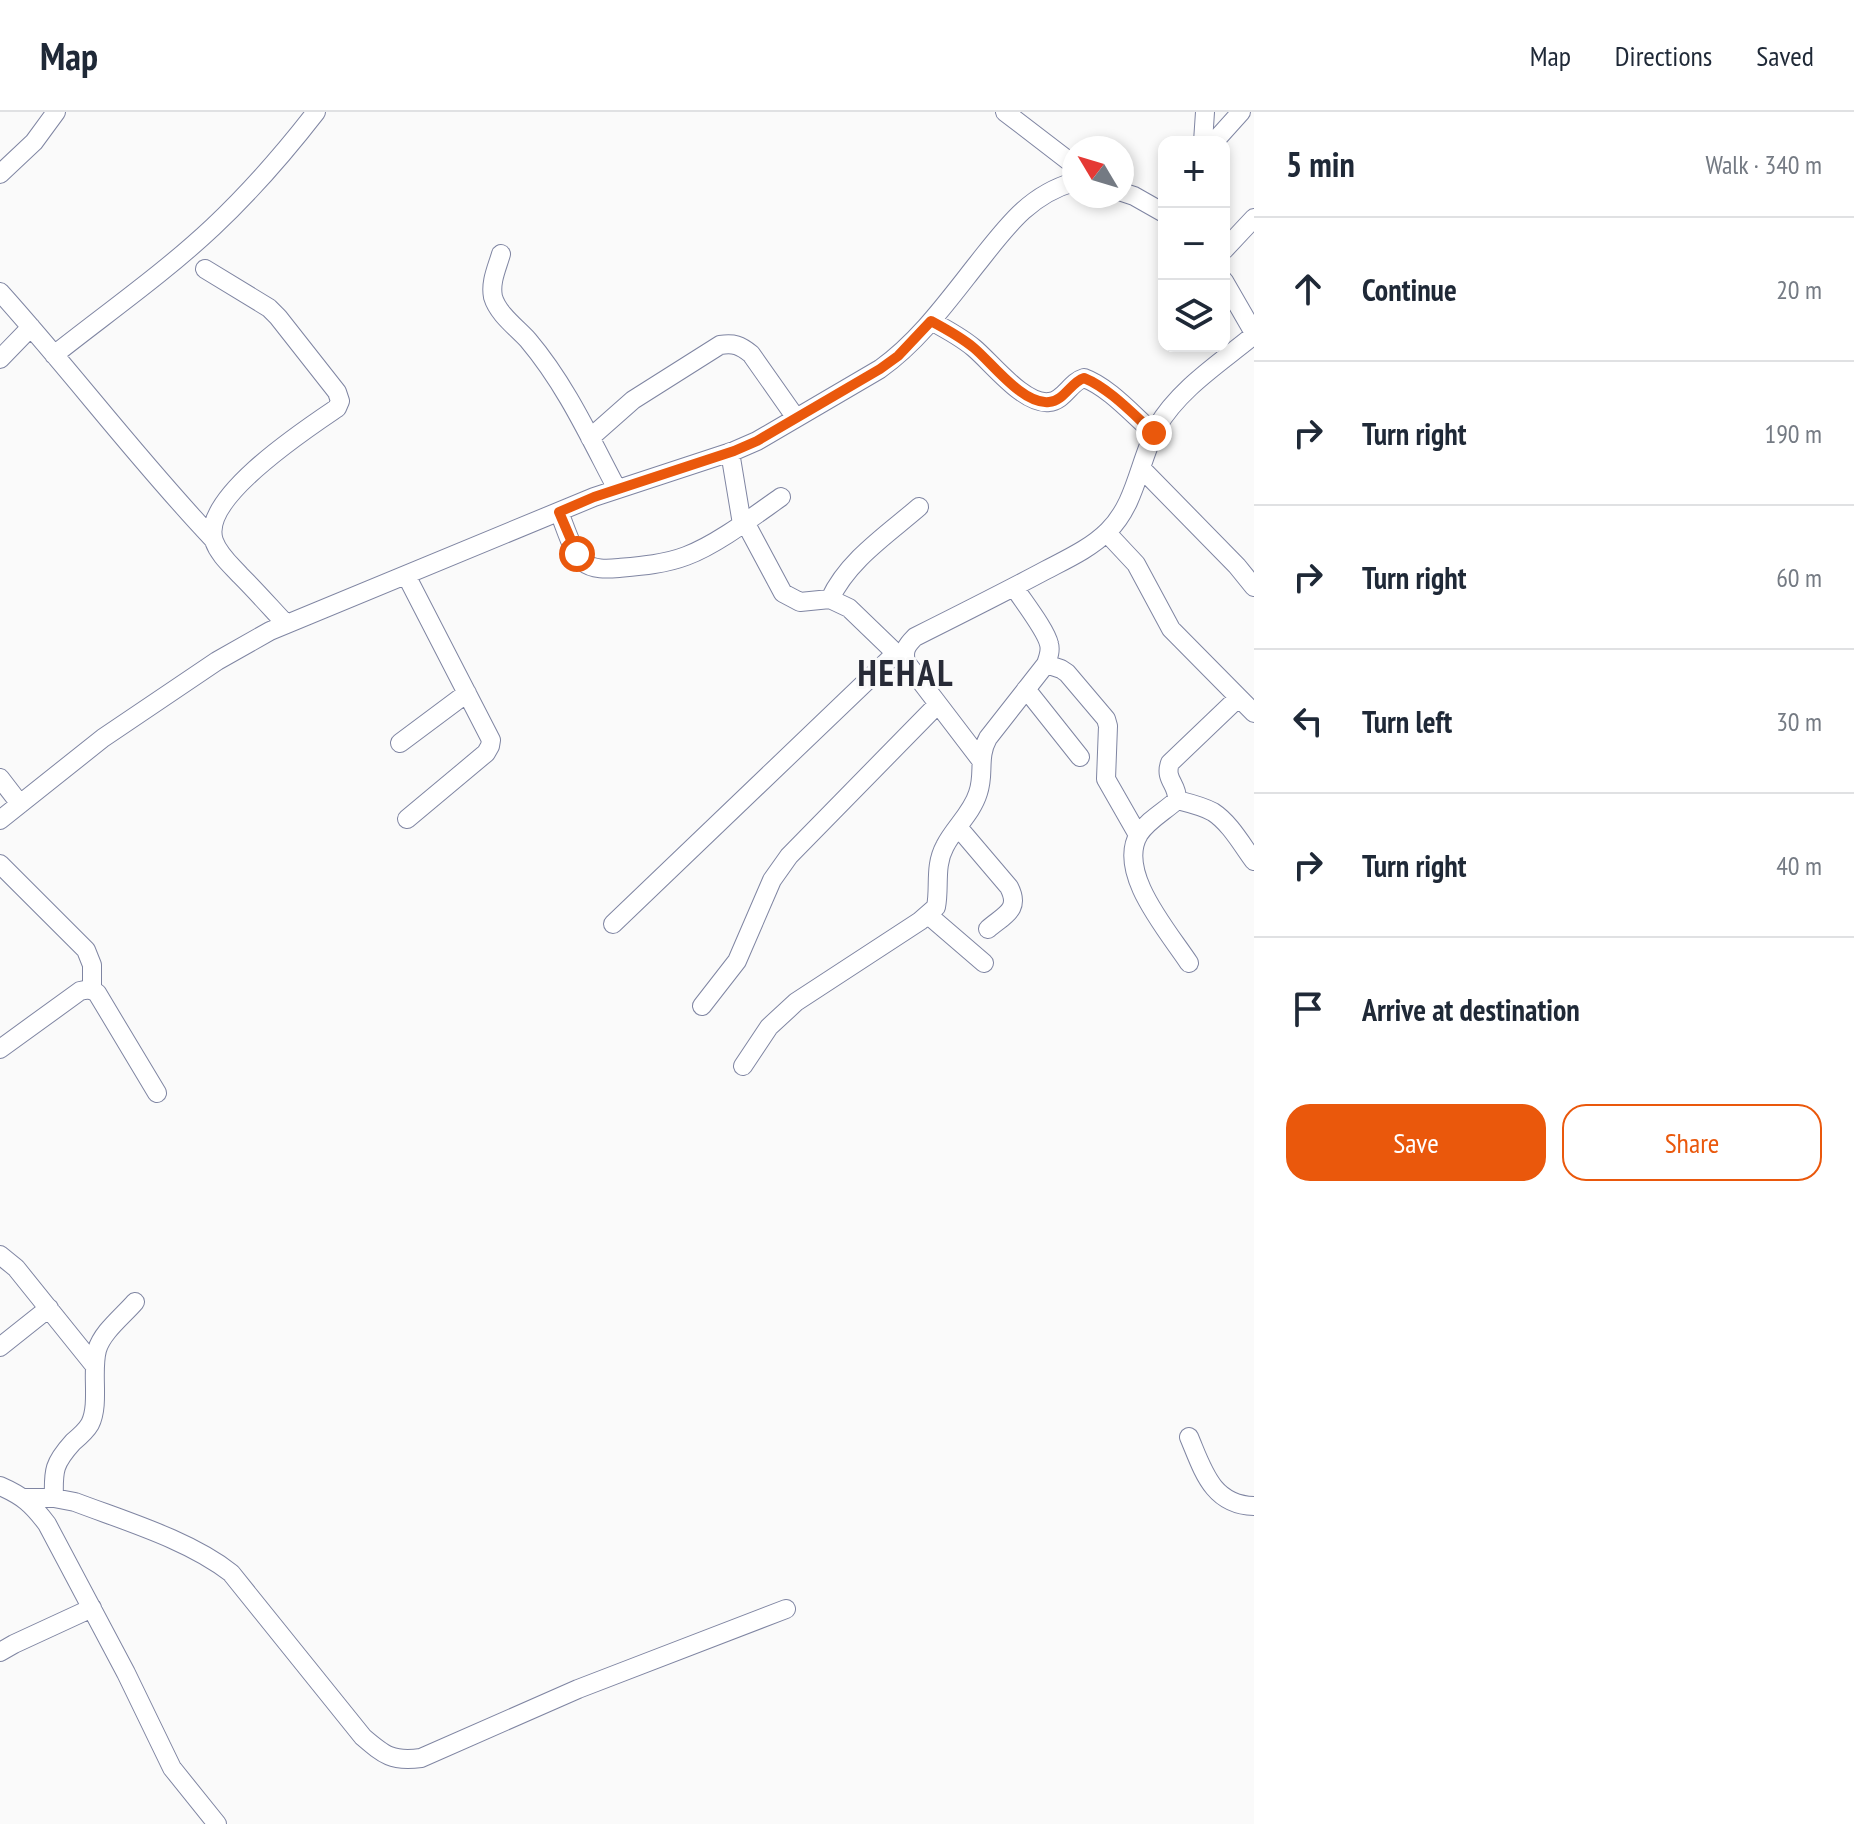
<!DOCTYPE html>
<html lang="en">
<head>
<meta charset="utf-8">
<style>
  :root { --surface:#fff; --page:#f6f6f7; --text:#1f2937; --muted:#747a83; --line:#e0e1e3; --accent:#ea580c }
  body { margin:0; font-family:"PT Sans Narrow",sans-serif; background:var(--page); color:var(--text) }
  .controls { position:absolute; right:24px; top:24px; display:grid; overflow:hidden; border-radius:16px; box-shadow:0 4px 12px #0003 }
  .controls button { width:72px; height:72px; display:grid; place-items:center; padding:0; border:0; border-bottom:2px solid var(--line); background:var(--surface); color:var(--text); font:40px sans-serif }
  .compass { position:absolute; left:1062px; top:24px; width:72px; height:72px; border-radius:50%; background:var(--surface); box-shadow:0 4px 12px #0003; rotate:308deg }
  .stop { position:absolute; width:24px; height:24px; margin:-18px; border:6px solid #ea580c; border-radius:50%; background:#fff }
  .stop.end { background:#ea580c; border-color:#fff; box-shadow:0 2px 8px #0008 }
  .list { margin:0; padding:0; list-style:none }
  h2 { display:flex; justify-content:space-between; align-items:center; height:104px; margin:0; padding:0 32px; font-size:34px }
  h2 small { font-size:26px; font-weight:400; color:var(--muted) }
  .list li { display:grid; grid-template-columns:52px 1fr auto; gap:24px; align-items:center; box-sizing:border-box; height:144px; padding:0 32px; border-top:2px solid var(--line) }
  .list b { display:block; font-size:30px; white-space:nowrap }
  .list em { font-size:26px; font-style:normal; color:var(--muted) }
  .actions { display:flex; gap:16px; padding:24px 32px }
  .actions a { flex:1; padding:18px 0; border:2px solid var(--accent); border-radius:24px; text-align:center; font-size:28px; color:var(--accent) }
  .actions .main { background:var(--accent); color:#fff }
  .icon { flex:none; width:44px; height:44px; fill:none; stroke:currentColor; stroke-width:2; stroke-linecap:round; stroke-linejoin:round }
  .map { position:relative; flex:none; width:1254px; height:1712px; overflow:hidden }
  header { display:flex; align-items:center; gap:48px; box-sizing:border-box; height:112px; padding:0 40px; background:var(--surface); border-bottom:2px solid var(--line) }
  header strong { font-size:38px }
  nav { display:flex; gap:44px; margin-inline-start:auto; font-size:28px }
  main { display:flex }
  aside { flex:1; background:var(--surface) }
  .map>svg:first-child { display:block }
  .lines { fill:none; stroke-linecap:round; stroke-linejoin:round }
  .minor-casing { stroke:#7f85a2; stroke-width:20 }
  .minor { stroke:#fff; stroke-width:18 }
  .route { stroke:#ea580c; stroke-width:10 }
  .labels { text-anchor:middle; stroke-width:6; stroke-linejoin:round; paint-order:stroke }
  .district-label { font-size:36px; font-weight:bold; letter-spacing:2px; fill:#282b37; stroke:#fafafa }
</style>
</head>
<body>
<header>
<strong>Map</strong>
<nav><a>Map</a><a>Directions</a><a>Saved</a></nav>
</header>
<main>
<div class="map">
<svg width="1254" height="1712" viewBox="0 0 1254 1712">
  <rect width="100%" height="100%" fill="#fafafa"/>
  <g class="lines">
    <g class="minor-casing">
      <path id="minor" d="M1005,0L1074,53
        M1203,30L1205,0
        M1214,30L1241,0
        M0,62L34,30L56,0
        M1122,80L1134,84L1164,101
        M1224,138L1254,106
        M501,142C497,156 490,170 493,185C498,202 516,215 528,228C566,273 590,326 617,377
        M205,157L269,196L278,205L337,280L340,289L337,296C306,317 199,387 214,429C219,443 231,453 240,463C256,479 271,496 286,512
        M1224,169L1254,221
        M0,180C73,261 138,348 213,427
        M931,209C946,217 961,225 974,236C992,251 1024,293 1049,290C1064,289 1070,270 1084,266C1109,275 1134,304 1154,321
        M54,243C107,201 164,161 213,115C250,80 285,40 316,0
        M0,247L31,215
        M590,326L633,288L720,233C734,231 740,233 751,242L796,306
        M730,340L742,412
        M1141,356L1237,454L1254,475
        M559,400C565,414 572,440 583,450C593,458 607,457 619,456C641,454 665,452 686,444C716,433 754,404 781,385
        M745,410L783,481L800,490L830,487L849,496L905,550
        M1107,421L1136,452L1171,517L1254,601
        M406,463L491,628L490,634L486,641L407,707
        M830,487C848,448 888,422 919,395
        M1046,552L1061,557L1067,561L1106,607L1108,614L1106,667L1138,723
        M1026,577L1080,645
        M400,631L467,581
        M980,647L906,550C903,538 907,533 915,525C959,503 1003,481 1046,458C1067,447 1091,436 1108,419C1136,392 1139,349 1157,315C1179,277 1220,251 1254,223
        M0,666L20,692
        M1177,688C1189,691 1202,694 1213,700C1230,711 1242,733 1254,749
        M0,708L103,626L217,549L270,519L594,385L734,339L757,329L880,257C919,229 947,190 977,152C1005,117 1028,83 1074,70
        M958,715L1009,775C1021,798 1004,803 988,817
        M0,752L86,838L92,853V878
        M929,802L934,808L984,851
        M613,812L896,541
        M1189,851C1168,819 1116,760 1139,722C1148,708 1165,699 1177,688C1178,672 1164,668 1170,651L1238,586
        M702,894L737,849L772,768L789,744L938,592
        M0,937L80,879C87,877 91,877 97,881L157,981
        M743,954L769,915L796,890L920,809L936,795C940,775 934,754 945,734C954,716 972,701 978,681C985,661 977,646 988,626L1046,552C1048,546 1051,539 1049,532C1046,518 1023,489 1014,475
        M0,1143L16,1156L94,1253
        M0,1235L49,1196
        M1189,1325C1203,1358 1212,1393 1254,1394
        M0,1374C23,1384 32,1392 47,1412L126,1561L172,1656L217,1712
        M25,1386H54L75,1390C125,1409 189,1428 231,1461L363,1625C384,1643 392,1650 421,1646L578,1577L786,1497
        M54,1386C53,1358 54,1351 73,1330C79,1325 86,1319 90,1312C100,1292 91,1260 97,1238C102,1220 123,1204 135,1190
        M0,1540L14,1532L92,1496"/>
    </g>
    <use href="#minor" class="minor"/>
  </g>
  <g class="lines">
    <path class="route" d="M577,442L559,400L594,385L734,339L757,329L880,257L898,244L931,209C946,217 961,225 974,236C992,251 1023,293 1049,290C1064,289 1071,270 1084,266C1109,276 1134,303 1154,321"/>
  </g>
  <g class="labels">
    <g class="district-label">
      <text x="906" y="574">HEHAL</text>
    </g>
  </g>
</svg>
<div class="controls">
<button>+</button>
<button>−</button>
<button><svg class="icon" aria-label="layers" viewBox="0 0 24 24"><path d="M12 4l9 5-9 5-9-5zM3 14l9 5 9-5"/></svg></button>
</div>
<svg class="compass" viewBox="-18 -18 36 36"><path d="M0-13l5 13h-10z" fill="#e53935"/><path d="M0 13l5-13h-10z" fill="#747a83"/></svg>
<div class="stop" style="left:577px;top:442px"></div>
<div class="stop end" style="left:1154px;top:321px"></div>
</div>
<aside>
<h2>5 min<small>Walk · 340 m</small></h2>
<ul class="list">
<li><svg class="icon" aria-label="ahead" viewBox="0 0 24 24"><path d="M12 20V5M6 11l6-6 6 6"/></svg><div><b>Continue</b></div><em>20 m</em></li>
<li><svg class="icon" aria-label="right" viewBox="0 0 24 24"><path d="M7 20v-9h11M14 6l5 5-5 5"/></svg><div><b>Turn right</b></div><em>190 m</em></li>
<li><svg class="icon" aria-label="right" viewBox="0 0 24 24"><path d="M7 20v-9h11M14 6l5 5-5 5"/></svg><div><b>Turn right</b></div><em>60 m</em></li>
<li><svg class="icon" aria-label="left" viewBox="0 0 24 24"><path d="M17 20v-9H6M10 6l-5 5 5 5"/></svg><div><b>Turn left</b></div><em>30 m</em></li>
<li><svg class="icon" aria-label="right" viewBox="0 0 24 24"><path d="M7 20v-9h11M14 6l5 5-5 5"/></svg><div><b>Turn right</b></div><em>40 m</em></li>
<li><svg class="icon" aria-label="arrive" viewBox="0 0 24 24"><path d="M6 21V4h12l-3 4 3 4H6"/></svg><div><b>Arrive at destination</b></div></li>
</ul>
<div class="actions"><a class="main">Save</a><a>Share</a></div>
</aside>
</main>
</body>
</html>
